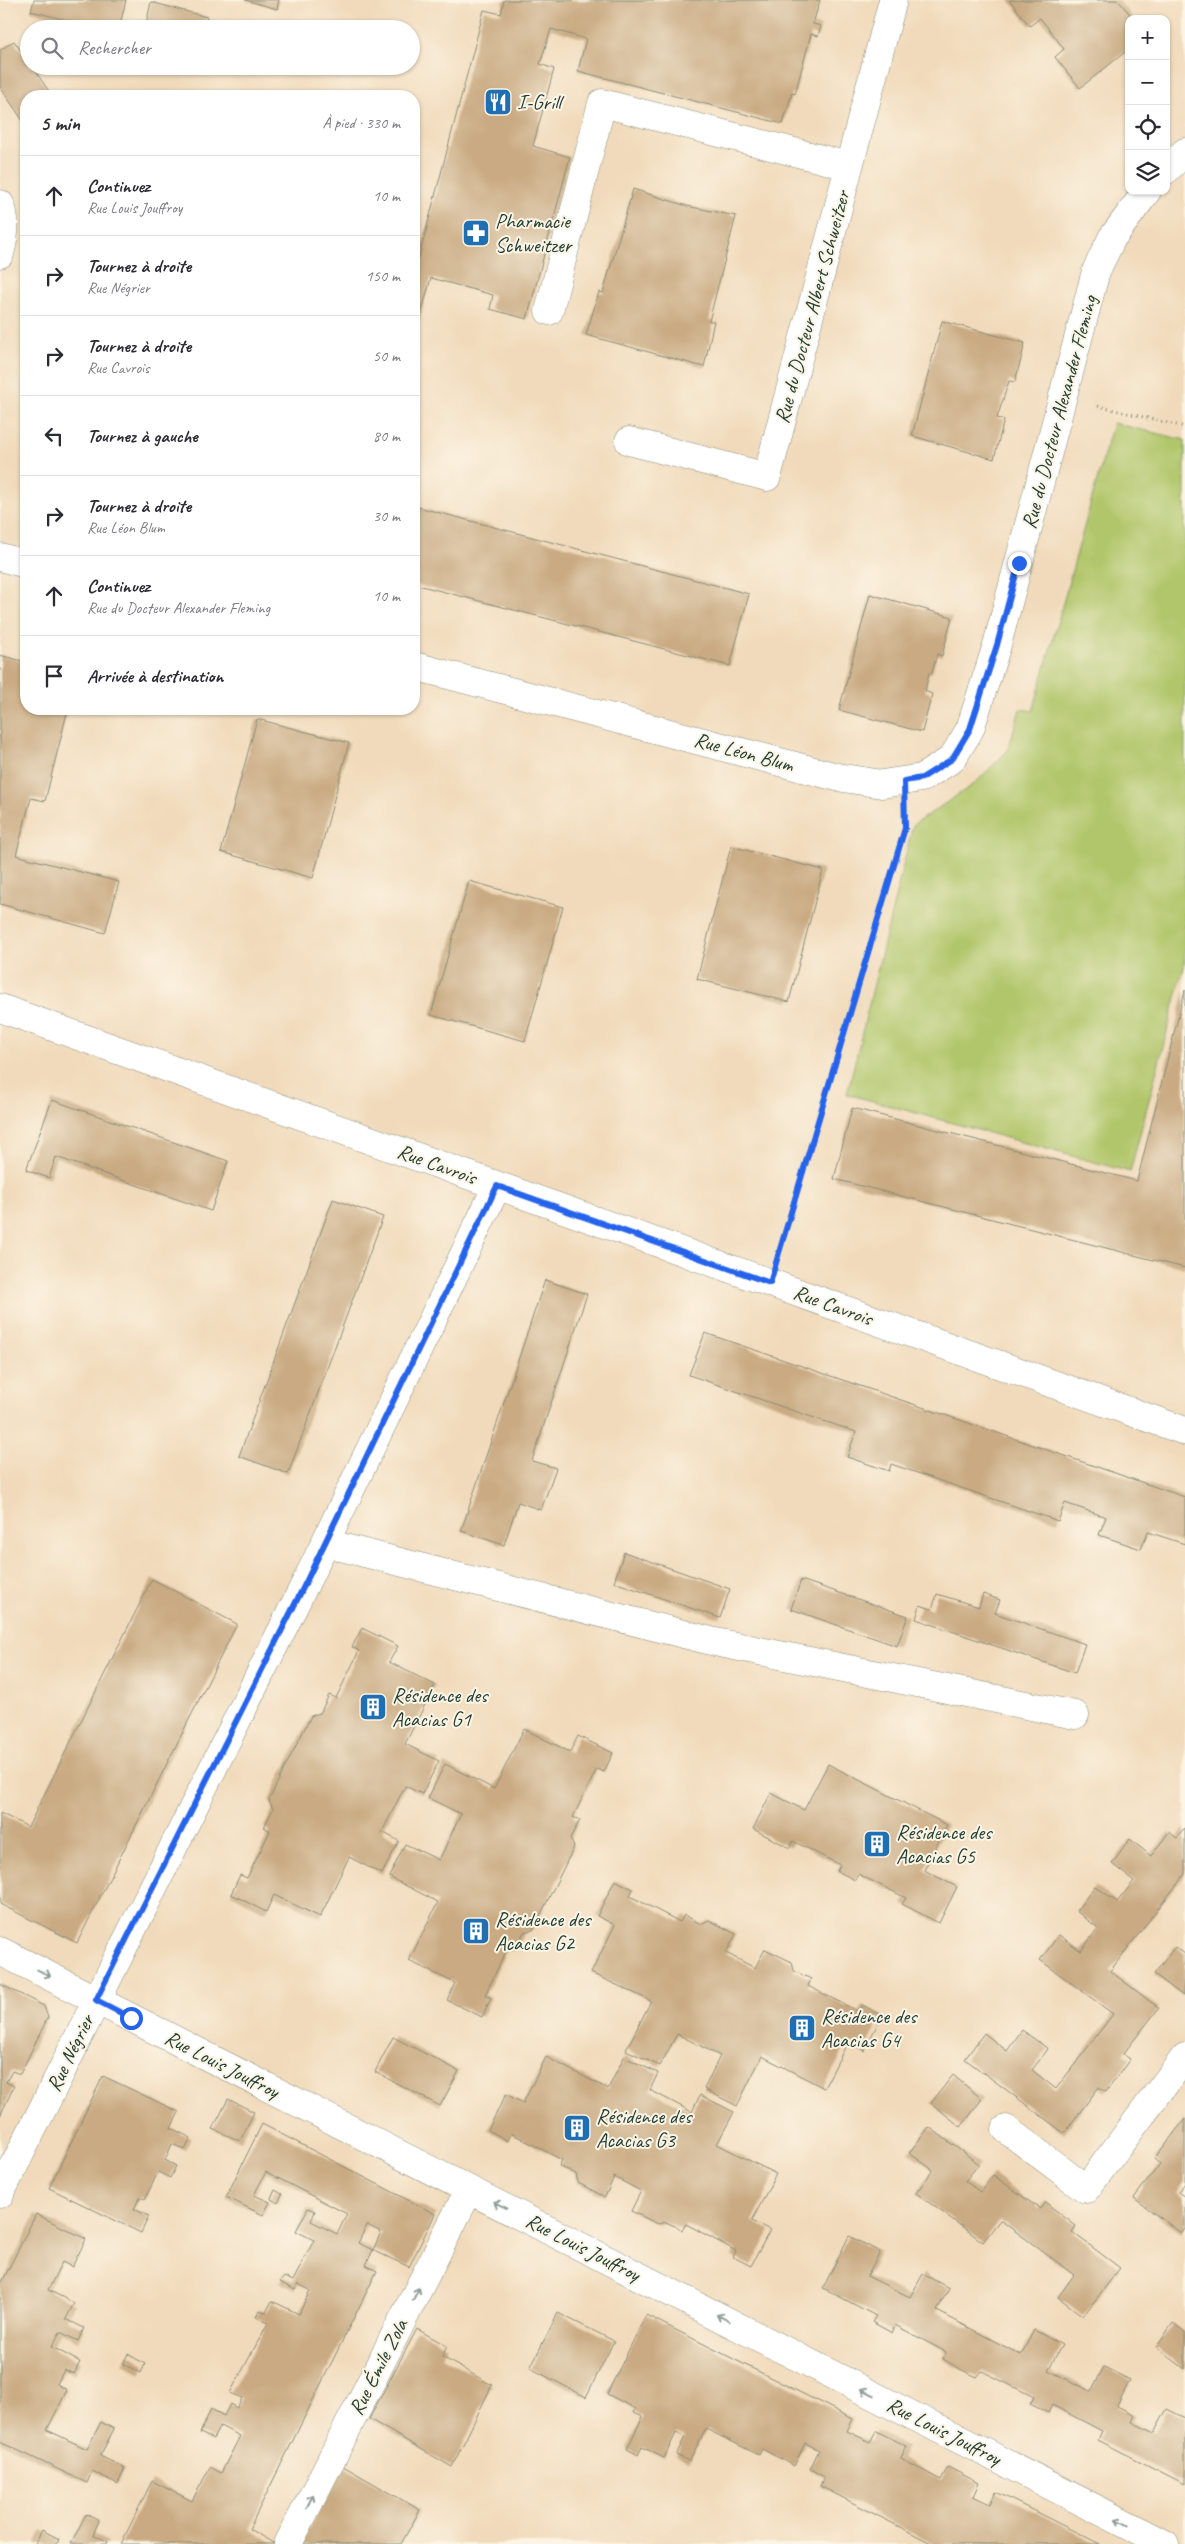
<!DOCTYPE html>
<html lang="fr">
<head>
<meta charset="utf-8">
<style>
  :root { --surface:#fff; --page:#f2f2f3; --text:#2b2b33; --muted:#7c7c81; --line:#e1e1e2 }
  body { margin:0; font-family:Caveat,sans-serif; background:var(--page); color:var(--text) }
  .controls { position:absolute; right:15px; top:15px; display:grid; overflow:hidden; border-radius:10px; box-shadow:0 1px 4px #0004 }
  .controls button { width:45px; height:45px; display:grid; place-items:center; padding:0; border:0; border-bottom:1px solid var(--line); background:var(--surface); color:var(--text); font:25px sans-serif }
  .stop { position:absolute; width:15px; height:15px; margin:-11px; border:4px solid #2563eb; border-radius:50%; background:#fff }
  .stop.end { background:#2563eb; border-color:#fff; box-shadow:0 1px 5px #0008 }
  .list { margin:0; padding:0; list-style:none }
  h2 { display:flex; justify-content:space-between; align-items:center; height:65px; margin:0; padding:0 20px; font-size:21px }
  h2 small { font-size:16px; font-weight:400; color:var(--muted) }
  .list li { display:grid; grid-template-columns:32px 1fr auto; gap:15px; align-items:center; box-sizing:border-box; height:80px; padding:0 20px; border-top:1px solid var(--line) }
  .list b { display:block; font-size:19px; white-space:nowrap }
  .list p { margin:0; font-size:16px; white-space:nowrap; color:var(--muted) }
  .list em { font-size:16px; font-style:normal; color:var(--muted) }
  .icon { flex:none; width:28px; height:28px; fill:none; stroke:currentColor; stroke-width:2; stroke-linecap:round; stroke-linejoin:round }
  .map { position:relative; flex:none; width:1185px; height:2544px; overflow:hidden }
  .search { position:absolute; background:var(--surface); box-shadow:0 1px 4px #0004; left:20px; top:20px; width:400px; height:55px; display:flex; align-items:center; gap:12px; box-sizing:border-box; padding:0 18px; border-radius:28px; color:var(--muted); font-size:19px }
  .panel { position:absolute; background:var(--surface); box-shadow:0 1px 4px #0004; left:20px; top:90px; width:400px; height:625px; border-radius:20px }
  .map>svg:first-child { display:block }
  .green { fill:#b1c66a; stroke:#68824f }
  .building { fill:#c9aa82 }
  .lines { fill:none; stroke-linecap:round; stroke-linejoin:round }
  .minor-casing { stroke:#888c78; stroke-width:29 }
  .path { stroke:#888c78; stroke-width:3; stroke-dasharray:1 4; stroke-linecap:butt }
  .minor { stroke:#fff; stroke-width:28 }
  .oneway { stroke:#8f9e9a }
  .route { stroke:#2563eb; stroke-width:6 }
  .labels { text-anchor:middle; stroke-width:4; stroke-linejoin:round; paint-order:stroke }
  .poi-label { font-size:21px; fill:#1f3d34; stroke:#fcf5e5; text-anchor:start }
  .street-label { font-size:21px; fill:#1f3d34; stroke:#fcf5e5 }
</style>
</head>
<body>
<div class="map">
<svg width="1185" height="2544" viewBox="0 0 1185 2544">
  <rect width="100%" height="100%" fill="#fcf5e5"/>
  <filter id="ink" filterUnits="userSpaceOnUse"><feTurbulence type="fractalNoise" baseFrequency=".02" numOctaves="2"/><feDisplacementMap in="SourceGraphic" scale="10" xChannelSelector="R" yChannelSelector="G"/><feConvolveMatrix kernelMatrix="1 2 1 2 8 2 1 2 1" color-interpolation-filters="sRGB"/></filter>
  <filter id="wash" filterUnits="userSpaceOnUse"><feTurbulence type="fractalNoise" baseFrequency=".0096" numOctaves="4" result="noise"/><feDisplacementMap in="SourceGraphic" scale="20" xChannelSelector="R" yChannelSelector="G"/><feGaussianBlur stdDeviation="1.12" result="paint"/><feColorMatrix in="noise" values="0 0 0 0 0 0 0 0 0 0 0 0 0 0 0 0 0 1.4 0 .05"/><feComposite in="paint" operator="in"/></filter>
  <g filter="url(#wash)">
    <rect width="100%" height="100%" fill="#f1dabb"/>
    <path class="green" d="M1113,423L1185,440V963L1130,1172L847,1094L913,825L974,784L1008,750L1020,709L1033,711Z"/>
    <g id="blocks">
      <path class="building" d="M34,0H126L119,29H102L31,11Z
        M245,0H279L277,9Z
        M504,0H820L813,24L821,26L818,36L811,34L795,94L792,93L783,124L578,71L586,39L551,29L540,64L554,69L533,146L570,157L527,319L490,309L493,295L431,278L414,340V256L419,257L484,10L501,14Z
        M1009,0H1118L1134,19H1129V49L1080,88L1055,57L1064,49L1052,33L1040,18L1030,26Z
        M151,2L207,17L204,29H145Z
        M14,41L29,62V66H32L52,96H26V125L0,87V50Z
        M633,189L687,206L736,216L709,321H714L704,367L586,335L599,292L603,293Z
        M942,321L1025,343L1015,382L1009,381L997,418L1004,420L994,459L912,436Z
        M414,506L749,594L730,666L414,584Z
        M870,594L952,617L942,656L937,654L932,673H929L925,691L932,694L922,732L839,710Z
        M0,655L26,662V709H68L45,801L31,798L16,855L119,882L105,933L0,904Z
        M257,719L349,743L313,878L221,852Z
        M731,846L823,870L789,1002L697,979Z
        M469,881L563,907L525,1041L431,1015Z
        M1185,990V1268L834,1179L852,1108L1137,1181Z
        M52,1100L228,1161L211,1211L56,1157L49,1178L26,1170Z
        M333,1199L383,1217L288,1474L239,1456Z
        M545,1280L587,1294L532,1461L556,1468L541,1510L518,1502L504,1545L461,1531Z
        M705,1333L1185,1497V1544L1148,1532L1141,1549L1099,1535L1106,1517L1065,1503L1058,1521L891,1464L889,1471L847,1457L856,1432L689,1375Z
        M624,1552L730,1589L720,1618L614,1582Z
        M152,1579L237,1624L77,1943L0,1904V1813L28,1827Z
        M801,1580L908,1616L897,1646L791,1609Z
        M937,1594L979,1607L983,1594L1000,1600L995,1613L1085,1644L1075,1673L916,1619L920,1605L932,1609Z
        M362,1628L398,1646L389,1662L435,1685L405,1744L439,1761L422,1794L405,1786L382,1832L399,1841L382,1874L349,1857L320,1917L274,1895L266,1912L231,1894L240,1875L247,1878L270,1831L264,1827L273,1809L269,1800L282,1773L311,1716L320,1713L329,1695L336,1698L359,1651L352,1647Z
        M524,1729L570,1752L578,1736L613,1753L604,1772L597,1769L573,1817L580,1820L570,1838L574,1847L533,1930L524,1932L515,1950L508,1947L485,1995L491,1998L482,2017L447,2000L455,1983L409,1961L438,1902L389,1877L405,1844L439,1860L461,1814L428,1798L445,1764L494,1789Z
        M828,1764L947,1825L924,1870L957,1887L939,1923L902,1904L906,1898L858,1874L855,1880L837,1871L840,1865L793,1841L790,1848L753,1829L771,1793L804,1810Z
        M1185,1828V1874L1110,1971L1159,2008L1123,2054L1130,2059L1106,2092L1099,2087L1064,2133L965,2059L984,2033L1007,2051L1022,2030L1048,2049L1032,2070L1056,2089L1113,2014L1040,1960L1059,1935L1081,1951L1098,1928L1076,1911L1095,1886L1117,1902L1134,1881L1112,1864L1130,1839L1151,1856L1169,1832L1177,1838Z
        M615,1880L633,1889L630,1896L680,1922L684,1915L701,1924L709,1920L736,1934L726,1953L755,1968L765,1949L792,1962L794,1971L811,1979L808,1986L859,2012L862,2005L882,2015L864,2051L848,2042L824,2088L762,2056L737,2106L704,2089L720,2056L677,2034L660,2066L626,2050L651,2001L591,1973L615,1925L597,1916Z
        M1175,1947L1185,1954L1183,1996L1154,1974Z
        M0,1984L44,2006L48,2017L20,2074L12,2071L6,2082L14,2086L0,2116Z
        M393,2037L459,2071L440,2106L375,2072Z
        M546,2057L608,2089L624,2057L658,2073L650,2090L692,2112L700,2095L734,2112L717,2144L776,2174L752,2221L770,2230L751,2266L733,2257L736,2251L686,2224L682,2230L666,2222L658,2224L631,2211L641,2191L614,2177L605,2197L578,2183L576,2174L559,2166L562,2160L511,2133L508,2141L488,2130L506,2094L523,2103Z
        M953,2075L982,2099L961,2127L931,2103Z
        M103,2076L179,2112L171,2128L191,2138L185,2150L172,2144L165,2160L176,2166L170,2178L158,2172L145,2199L140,2197L134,2209L149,2216L141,2233L49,2188Z
        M228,2099L254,2112L240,2141L213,2129Z
        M1185,2119V2183L1178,2192L1185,2197V2228L1181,2233L1134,2198L1160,2164L1154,2159Z
        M262,2124L435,2214L409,2267L373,2250L381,2232L367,2225L358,2243L373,2250L366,2265L377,2271L249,2529L275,2544H121L152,2481L192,2501L210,2467L221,2473L240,2436L220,2426L213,2439L200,2433L211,2409L224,2416L230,2404L237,2408L242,2398L230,2393L268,2323L256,2317L259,2310L266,2312L272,2301L299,2314L310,2290L298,2284L295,2290L280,2282L284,2277L293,2281L314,2240L296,2231L308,2208L315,2211L311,2221L337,2234L347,2214L266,2172L254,2195L270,2202L263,2215L226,2197Z
        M929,2127L979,2164L965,2181L980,2192L993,2175L1040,2209L1045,2202L1076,2226L1072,2232L1120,2268L1083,2316L1058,2297L1074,2275L1037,2247L1000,2220L983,2242L916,2193L933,2170L909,2153Z
        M275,2190L282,2194L278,2203L271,2199Z
        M36,2214L86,2239L72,2267L62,2262L48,2290L74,2303L66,2319L84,2328L78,2341L60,2332L52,2347L80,2362L74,2374L64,2370L57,2384L67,2390L47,2430L87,2449L101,2422L114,2429L100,2456L125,2468L118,2484L92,2471L87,2483L0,2442V2286Z
        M849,2236L880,2252L867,2276L910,2297L923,2274L949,2288L937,2311L1021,2355L1034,2330L1062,2345L1048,2370L1091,2391L1104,2367L1130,2380L1117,2406L1135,2415L1132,2422L1154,2433L1167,2409L1185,2418V2484L1098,2440L1102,2431L1052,2405L1048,2413L1030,2404L1034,2397L982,2371L977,2377L960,2369L943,2359L946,2352L895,2325L892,2333L872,2322L876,2316L823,2288Z
        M558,2313L614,2341L586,2397L530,2368Z
        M646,2315L853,2419L847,2431L870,2442L876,2431L907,2446L901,2459L941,2480L948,2467L979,2483L973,2496L990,2504L996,2492L1100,2544H933L820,2486L824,2477L810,2469L819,2450L805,2443L794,2466L762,2449L759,2455L706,2429L689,2461L676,2455L685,2437L676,2433L664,2458L642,2447L638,2455L627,2449L643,2416L634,2412L636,2409L607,2394Z
        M1173,2323L1185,2332V2369L1156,2347Z
        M417,2329L447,2346L442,2357L492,2385L452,2467L369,2419Z
        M128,2354L145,2364L141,2373L123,2364Z
        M343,2466L420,2510L401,2544H301Z
        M86,2514L99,2521L93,2534L108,2542L107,2544H71Z
        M42,2530L59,2539L57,2544H35Z"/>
    </g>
  </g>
  <g filter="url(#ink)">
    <use href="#blocks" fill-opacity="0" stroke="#888c78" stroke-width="1"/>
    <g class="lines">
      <g class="minor-casing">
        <path id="minor" d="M1166,170L1185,152
          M0,204C7,218 4,239 0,254
          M549,311L602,103L849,166
          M629,441L767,477L893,0
          M0,557L26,564
          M414,666L837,777L882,784L922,778L952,759L970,729L997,645L1096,271L1112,238L1147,191
          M0,1008L1185,1431
          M325,1543L715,1642L1075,1715
          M0,1951L1165,2544
          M1006,2129L1086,2189L1185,2057
          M0,2194L306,1582L497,1186
          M288,2544L469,2190"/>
      </g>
      <path class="path" d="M1098,406L1185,427
        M781,1249L905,828V816"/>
      <use href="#minor" class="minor"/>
    </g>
    <defs><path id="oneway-shaft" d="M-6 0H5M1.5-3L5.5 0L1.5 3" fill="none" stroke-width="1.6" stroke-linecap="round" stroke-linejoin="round" transform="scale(1.25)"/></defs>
    <g class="oneway">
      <use href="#oneway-shaft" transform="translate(44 1973) rotate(27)"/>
      <use href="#oneway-shaft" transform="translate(500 2205) rotate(-155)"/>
      <use href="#oneway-shaft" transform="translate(416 2294) rotate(-63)"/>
      <use href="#oneway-shaft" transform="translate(723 2318) rotate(-153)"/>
      <use href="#oneway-shaft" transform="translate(868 2392) rotate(-153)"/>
      <use href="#oneway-shaft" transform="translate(310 2501) rotate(-63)"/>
      <use href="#oneway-shaft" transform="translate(1122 2522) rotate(-153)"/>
    </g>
  </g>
  <g class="lines" filter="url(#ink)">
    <path class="route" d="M131,2018L96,2000L306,1582L497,1186L770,1283L905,828L904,781L922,778L952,759L970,729L997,645L1019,563"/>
  </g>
  <defs>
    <g id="restaurant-square" transform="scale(1.4375)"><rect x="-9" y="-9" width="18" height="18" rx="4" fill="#1f6fb2" stroke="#fcf5e5"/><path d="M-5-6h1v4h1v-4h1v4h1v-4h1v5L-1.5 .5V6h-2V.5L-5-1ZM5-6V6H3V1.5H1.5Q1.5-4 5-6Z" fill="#fff"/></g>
    <g id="pharmacy-square" transform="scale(1.4375)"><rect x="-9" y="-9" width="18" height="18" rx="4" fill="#1f6fb2" stroke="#fcf5e5"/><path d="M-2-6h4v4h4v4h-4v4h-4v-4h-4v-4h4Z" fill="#fff"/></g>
    <g id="building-square" transform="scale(1.4375)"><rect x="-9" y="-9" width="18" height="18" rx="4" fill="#1f6fb2" stroke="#fcf5e5"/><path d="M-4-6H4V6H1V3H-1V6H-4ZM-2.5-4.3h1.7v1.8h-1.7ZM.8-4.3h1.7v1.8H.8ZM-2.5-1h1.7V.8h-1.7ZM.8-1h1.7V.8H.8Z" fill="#fff"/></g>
  </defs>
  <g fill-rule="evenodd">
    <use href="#restaurant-square" x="498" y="102"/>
    <use href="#pharmacy-square" x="476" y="233"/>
    <use href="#building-square" x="373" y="1707"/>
    <use href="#building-square" x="877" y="1844"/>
    <use href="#building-square" x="476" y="1931"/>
    <use href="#building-square" x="802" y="2028"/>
    <use href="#building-square" x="577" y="2128"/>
  </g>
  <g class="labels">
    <g class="poi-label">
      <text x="517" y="109">I-Grill</text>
      <text x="495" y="228">Pharmacie<tspan x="495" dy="24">Schweitzer</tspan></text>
      <text x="392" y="1702">Résidence des<tspan x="392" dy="24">Acacias G1</tspan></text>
      <text x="896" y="1839">Résidence des<tspan x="896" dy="24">Acacias G5</tspan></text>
      <text x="495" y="1926">Résidence des<tspan x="495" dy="24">Acacias G2</tspan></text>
      <text x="821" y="2023">Résidence des<tspan x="821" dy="24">Acacias G4</tspan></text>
      <text x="596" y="2123">Résidence des<tspan x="596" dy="24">Acacias G3</tspan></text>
    </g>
    <g class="street-label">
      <text transform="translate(812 307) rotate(-75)" y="7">Rue du Docteur Albert Schweitzer</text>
      <text transform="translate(1059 412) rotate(-75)" y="7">Rue du Docteur Alexander Fleming</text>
      <text transform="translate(744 752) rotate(15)" y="7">Rue Léon Blum</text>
      <text transform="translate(437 1164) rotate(20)" y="7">Rue Cavrois</text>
      <text transform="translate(833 1305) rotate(20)" y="7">Rue Cavrois</text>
      <text transform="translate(70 2053) rotate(-64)" y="7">Rue Négrier</text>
      <text transform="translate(222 2064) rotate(27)" y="7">Rue Louis Jouffroy</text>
      <text transform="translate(583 2247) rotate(27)" y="7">Rue Louis Jouffroy</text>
      <text transform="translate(378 2367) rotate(-63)" y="7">Rue Émile Zola</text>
      <text transform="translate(944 2431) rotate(27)" y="7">Rue Louis Jouffroy</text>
    </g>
  </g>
</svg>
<div class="controls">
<button>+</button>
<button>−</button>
<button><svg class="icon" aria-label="locate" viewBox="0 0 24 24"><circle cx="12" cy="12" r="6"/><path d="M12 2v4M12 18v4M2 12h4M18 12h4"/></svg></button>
<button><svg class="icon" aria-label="layers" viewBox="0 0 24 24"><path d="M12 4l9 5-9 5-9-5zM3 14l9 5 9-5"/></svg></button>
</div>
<div class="stop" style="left:131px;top:2018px"></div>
<div class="stop end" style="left:1019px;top:563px"></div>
<div class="search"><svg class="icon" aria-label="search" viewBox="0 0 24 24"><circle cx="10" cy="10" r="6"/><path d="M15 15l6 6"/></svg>Rechercher</div>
<section class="panel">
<h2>5 min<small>À pied · 330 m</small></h2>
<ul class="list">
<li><svg class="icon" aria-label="ahead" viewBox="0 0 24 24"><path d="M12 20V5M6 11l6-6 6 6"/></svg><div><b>Continuez</b><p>Rue Louis Jouffroy</p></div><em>10 m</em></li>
<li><svg class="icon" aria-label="right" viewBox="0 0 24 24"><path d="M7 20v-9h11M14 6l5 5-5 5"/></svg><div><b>Tournez à droite</b><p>Rue Négrier</p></div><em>150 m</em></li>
<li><svg class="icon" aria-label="right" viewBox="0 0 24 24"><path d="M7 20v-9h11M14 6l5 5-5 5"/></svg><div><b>Tournez à droite</b><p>Rue Cavrois</p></div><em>50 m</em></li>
<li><svg class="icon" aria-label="left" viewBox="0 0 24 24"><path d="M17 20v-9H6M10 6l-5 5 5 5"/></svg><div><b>Tournez à gauche</b></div><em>80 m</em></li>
<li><svg class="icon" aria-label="right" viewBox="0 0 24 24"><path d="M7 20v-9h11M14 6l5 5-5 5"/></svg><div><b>Tournez à droite</b><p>Rue Léon Blum</p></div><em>30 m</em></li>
<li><svg class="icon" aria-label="ahead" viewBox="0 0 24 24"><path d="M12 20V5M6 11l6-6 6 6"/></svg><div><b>Continuez</b><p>Rue du Docteur Alexander Fleming</p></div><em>10 m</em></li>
<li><svg class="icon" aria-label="arrive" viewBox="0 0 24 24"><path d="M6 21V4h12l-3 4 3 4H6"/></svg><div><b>Arrivée à destination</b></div></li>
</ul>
</section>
</div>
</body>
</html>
